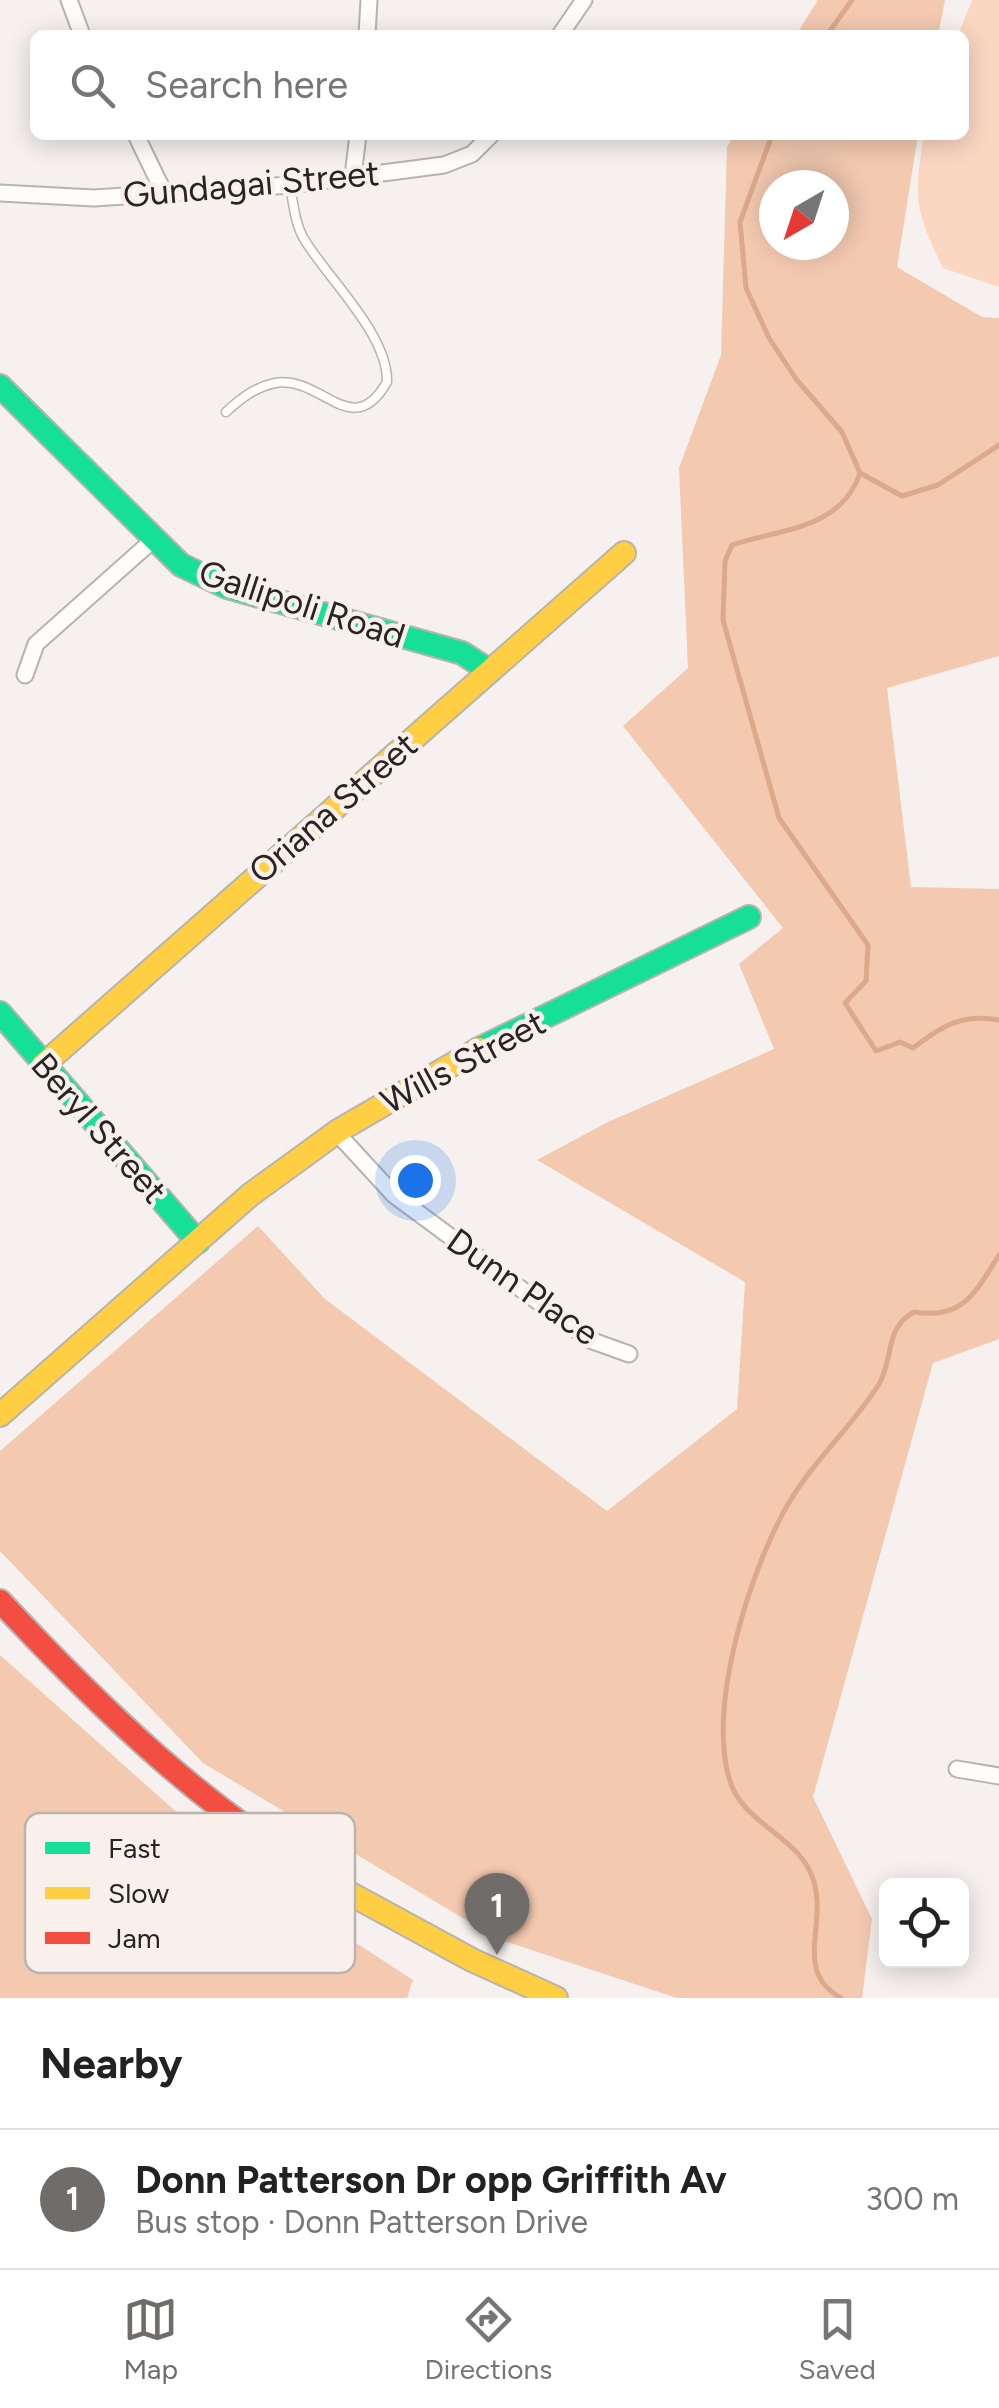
<!DOCTYPE html>
<html lang="en">
<head>
<meta charset="utf-8">
<style>
  :root { --surface:#fff; --page:#f6f6f6; --text:#222; --muted:#767676; --line:#e0e0e0; --accent:#706c6a }
  body { margin:0; font-family:Figtree,sans-serif; background:var(--page); color:var(--text) }
  .controls { position:absolute; right:30px; bottom:30px; display:grid; overflow:hidden; border-radius:15px; box-shadow:0 5px 25px #0003 }
  .controls button { width:90px; height:90px; display:grid; place-items:center; padding:0; border:0; border-bottom:2px solid var(--line); background:var(--surface); color:var(--text); font:50px sans-serif }
  .compass { position:absolute; left:759px; top:170px; width:90px; height:90px; border-radius:50%; background:var(--surface); box-shadow:0 5px 25px #0003; rotate:219deg }
  .you { position:absolute; left:415px; top:1180px; width:35px; height:35px; margin:-25px; border:8px solid #fff; border-radius:50%; background:#1a73e8; box-shadow:0 0 0 15px #1a73e833 }
  .badge { display:grid; place-items:center; width:65px; height:65px; border-radius:50%; background:var(--accent); color:#fff; font-size:32px; font-weight:700 }
  .pin { position:absolute; translate:-50% -82px; filter:drop-shadow(0 2px 5px #0008) }
  .pin::after { content:''; position:absolute; top:52px; width:35px; height:30px; background:inherit; clip-path:polygon(0 0,100% 0,50% 100%) }
  .list { margin:0; padding:0; list-style:none }
  h2 { display:flex; justify-content:space-between; align-items:center; height:130px; margin:0; padding:0 40px; font-size:42px }
  h2 small { font-size:32px; font-weight:400; color:var(--muted) }
  .list li { display:grid; grid-template-columns:65px 1fr auto; gap:30px; align-items:center; box-sizing:border-box; height:140px; padding:0 40px; border-top:2px solid var(--line) }
  .list b { display:block; font-size:38px; white-space:nowrap }
  .list p { margin:0; font-size:32px; white-space:nowrap; color:var(--muted) }
  .list em { font-size:32px; font-style:normal; color:var(--muted) }
  .icon { flex:none; width:55px; height:55px; fill:none; stroke:currentColor; stroke-width:2; stroke-linecap:round; stroke-linejoin:round }
  .map { position:relative; flex:none; width:999px; height:1998px; overflow:hidden }
  .search { position:absolute; background:var(--surface); box-shadow:0 5px 25px #0003; left:30px; right:30px; top:30px; height:110px; display:flex; align-items:center; gap:25px; box-sizing:border-box; padding:0 35px; border-radius:15px; color:var(--muted); font-size:38px }
  .sheet { height:270px; background:var(--surface) }
  nav { display:flex; justify-content:space-around; align-items:center; box-sizing:border-box; height:140px; border-top:2px solid var(--line); background:var(--surface); font-size:28px; color:var(--muted) }
  nav a { display:grid; justify-items:center; gap:5px }
  nav .on { color:var(--accent) }
  .map>svg:first-child { display:block }
  .green { fill:#fbd7c2 }
  .forest { fill:#f3c9b0; fill-rule:evenodd }
  .lines { fill:none; stroke-linecap:round; stroke-linejoin:round }
  .stream { stroke:#dba98b; stroke-width:5 }
  .lane-casing { stroke:#b7b3b0; stroke-width:11 }
  .street-casing { stroke:#b7b3b0; stroke-width:19 }
  .fast-casing { stroke:#b7b3b0; stroke-width:26 }
  .slow-casing { stroke:#b7b3b0; stroke-width:26 }
  .jam-casing { stroke:#b7b3b0; stroke-width:26 }
  .lane { stroke:#fefdfc; stroke-width:8 }
  .street { stroke:#fefdfc; stroke-width:15 }
  .fast { stroke:#16e098; stroke-width:22 }
  .slow { stroke:#ffcf43; stroke-width:22 }
  .jam { stroke:#f24e42; stroke-width:22 }
  .labels { text-anchor:middle; stroke-width:9; stroke-linejoin:round; paint-order:stroke }
  .street-label { font-size:35px; fill:#282423; stroke:#faf0eb }
  .key { fill:#faf0eb; stroke:#bbb3af; stroke-width:2.5 }
  .key-label { font-size:28px; fill:#282423 }
</style>
</head>
<body>
<div class="map">
<svg width="999" height="1998" viewBox="0 0 999 1998">
  <rect width="100%" height="100%" fill="#f6f1ee"/>
  <path class="green" d="M972,0H999V287L943,268C915,210 913,199 924,135H964V35H958Z"/>
  <path class="forest" d="M818,0H945L938,35H796Z
    M734,135H918L897,267L982,317L999,318V656L887,688L911,887L999,889V1339L933,1363L813,1797L872,1919L862,1998H677L498,1939L203,1763L0,1551V1451L258,1226L325,1299L607,1511L737,1409L745,1282L537,1160L608,1122L774,1049L739,964L783,928L623,726L688,668L679,468L721,355L727,147ZM834,185V245H774V185Z
    M0,1655L235,1864L413,1980L407,1998H0Z"/>
  <g class="lines">
    <path class="stream" d="M827,35L852,0
      M772,135L740,222L746,288L769,338L796,379L842,432L860,473L902,496L938,485L999,445
      M860,473C841,530 779,529 732,545L725,561L723,620L779,818L868,945L866,981L845,1003L876,1051L900,1042L913,1048C942,1026 962,1013 999,1020
      M841,1998C793,1971 827,1927 814,1882C801,1835 742,1826 729,1778C708,1703 750,1571 787,1506C812,1462 852,1427 879,1384C894,1359 884,1328 914,1312C963,1320 975,1293 999,1255"/>
    <g class="lane-casing">
      <path id="lane" d="M226,412C240,399 255,387 275,383C322,375 352,443 387,382C388,334 328,279 304,239C295,224 293,202 290,185"/>
    </g>
    <g class="street-casing">
      <path id="street" d="M69,0L82,35
        M367,35L369,0
        M560,35L584,0
        M136,135L165,195
        M353,176L358,135
        M0,193L94,198L290,185L444,165L472,154L491,135
        M25,675L36,644L153,540
        M336,1132L394,1195L590,1340L629,1354
        M957,1769L999,1776"/>
    </g>
    <g class="fast-casing">
      <path id="fast" d="M0,386L181,565L227,587L462,653L490,671
        M0,1013L198,1242
        M479,1049L749,917"/>
    </g>
    <g class="slow-casing">
      <path id="slow" d="M43,1065L624,553
        M0,1415L250,1195L338,1131L479,1049
        M336,1886L472,1960L556,1998"/>
    </g>
    <g class="jam-casing">
      <path id="jam" d="M0,1601C101,1709 207,1812 336,1886"/>
    </g>
    <use href="#lane" class="lane"/>
    <use href="#street" class="street"/>
    <use href="#fast" class="fast"/>
    <use href="#slow" class="slow"/>
    <use href="#jam" class="jam"/>
  </g>
  <g class="labels">
    <g class="street-label">
      <text transform="translate(251 184) rotate(-5)" y="12">Gundagai Street</text>
      <text transform="translate(302 604) rotate(18)" y="12">Gallipoli Road</text>
      <text transform="translate(333 808) rotate(-41)" y="12">Oriana Street</text>
      <text transform="translate(463 1062) rotate(-28)" y="12">Wills Street</text>
      <text transform="translate(99 1128) rotate(49)" y="12">Beryl Street</text>
      <text transform="translate(523 1287) rotate(35)" y="12">Dunn Place</text>
    </g>
  </g>
  <rect x="25" y="1813" width="330" height="160" rx="15" class="key"/>
  <rect x="45" y="1842" width="45" height="12" fill="#16e098"/>
  <rect x="45" y="1887" width="45" height="12" fill="#ffcf43"/>
  <rect x="45" y="1932" width="45" height="12" fill="#f24e42"/>
  <g class="key-label">
    <text x="108" y="1858">Fast</text>
    <text x="108" y="1903">Slow</text>
    <text x="108" y="1948">Jam</text>
  </g>
</svg>
<div class="controls">
<button><svg class="icon" aria-label="locate" viewBox="0 0 24 24"><circle cx="12" cy="12" r="6"/><path d="M12 2v4M12 18v4M2 12h4M18 12h4"/></svg></button>
</div>
<svg class="compass" viewBox="-18 -18 36 36"><path d="M0-13l5 13h-10z" fill="#e53935"/><path d="M0 13l5-13h-10z" fill="#767676"/></svg>
<div class="you"></div>
<div class="pin badge" style="left:497px;top:1955px">1</div>
<div class="search"><svg class="icon" aria-label="search" viewBox="0 0 24 24"><circle cx="10" cy="10" r="6"/><path d="M15 15l6 6"/></svg>Search here</div>
</div>
<section class="sheet">
<h2>Nearby<small></small></h2>
<ul class="list">
<li><span class="badge">1</span><div><b>Donn Patterson Dr opp Griffith Av</b><p>Bus stop · Donn Patterson Drive</p></div><em>300 m</em></li>
</ul>
</section>
<nav>
<a class="on"><svg class="icon" aria-label="map" viewBox="0 0 24 24"><path d="M3 6l6-2 6 2 6-2v14l-6 2-6-2-6 2zM9 4v14M15 6v14"/></svg>Map</a>
<a><svg class="icon" aria-label="directions" viewBox="0 0 24 24"><path d="M12 3l9 9-9 9-9-9zM9 14v-3h6M13 9l2 2-2 2"/></svg>Directions</a>
<a><svg class="icon" aria-label="saved" viewBox="0 0 24 24"><path d="M7 4h10v16l-5-4-5 4z"/></svg>Saved</a>
</nav>
</body>
</html>
